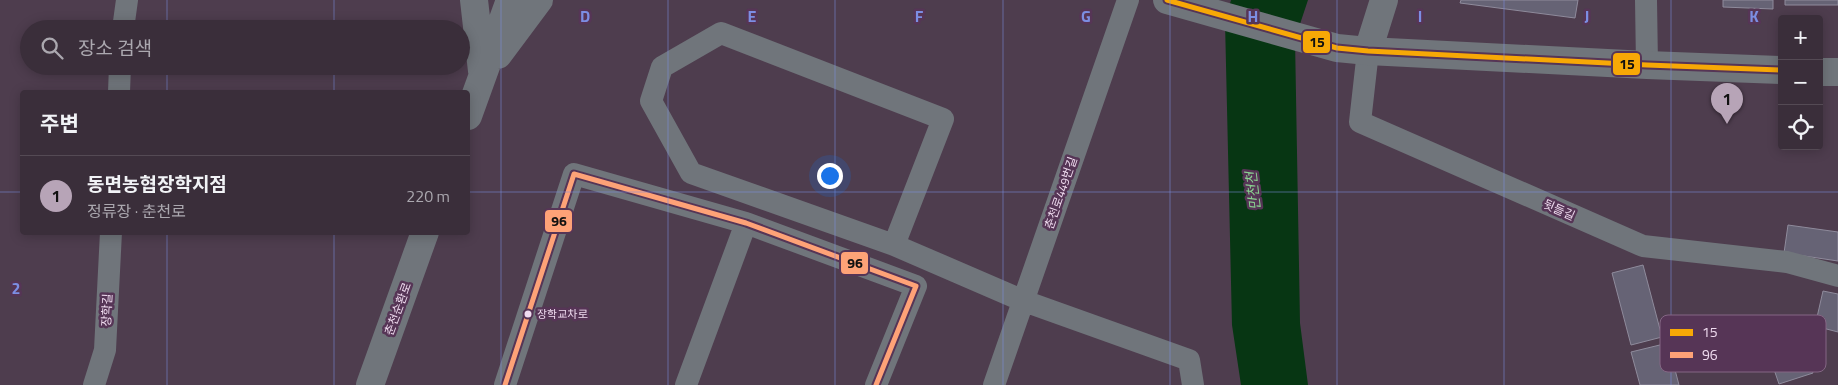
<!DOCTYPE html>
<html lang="ko">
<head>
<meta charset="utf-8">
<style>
  :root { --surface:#3a2e3a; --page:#413642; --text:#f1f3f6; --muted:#aba8af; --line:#544a54; --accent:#b7a4b7 }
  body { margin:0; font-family:"Titillium Web","Noto Sans KR",sans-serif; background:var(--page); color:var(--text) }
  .controls { position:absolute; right:15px; top:15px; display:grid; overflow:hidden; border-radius:5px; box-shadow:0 2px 12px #0003 }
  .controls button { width:45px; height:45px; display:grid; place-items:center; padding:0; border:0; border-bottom:1px solid var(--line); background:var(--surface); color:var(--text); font:25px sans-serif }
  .you { position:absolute; left:829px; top:175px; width:18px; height:18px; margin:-12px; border:4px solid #fff; border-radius:50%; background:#1a73e8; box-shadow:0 0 0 8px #1a73e833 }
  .badge { display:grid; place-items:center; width:32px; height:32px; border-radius:50%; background:var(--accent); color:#111; font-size:16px; font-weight:700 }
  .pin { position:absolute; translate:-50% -41px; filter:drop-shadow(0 1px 2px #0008) }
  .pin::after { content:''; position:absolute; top:26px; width:18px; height:15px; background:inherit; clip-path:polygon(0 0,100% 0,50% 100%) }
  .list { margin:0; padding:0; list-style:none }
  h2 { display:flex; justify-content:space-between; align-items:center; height:65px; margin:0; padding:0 20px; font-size:21px }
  h2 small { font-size:16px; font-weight:400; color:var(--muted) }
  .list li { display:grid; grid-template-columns:32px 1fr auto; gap:15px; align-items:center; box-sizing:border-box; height:80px; padding:0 20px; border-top:1px solid var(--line) }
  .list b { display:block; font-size:19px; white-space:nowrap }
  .list p { margin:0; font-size:16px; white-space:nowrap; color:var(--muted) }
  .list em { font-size:16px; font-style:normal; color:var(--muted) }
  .icon { flex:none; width:28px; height:28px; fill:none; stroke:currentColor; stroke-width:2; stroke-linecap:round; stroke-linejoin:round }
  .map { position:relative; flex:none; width:1838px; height:385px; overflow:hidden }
  .search { position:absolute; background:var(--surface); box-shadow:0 2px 12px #0003; left:20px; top:20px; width:450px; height:55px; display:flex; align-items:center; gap:12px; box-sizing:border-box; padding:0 18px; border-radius:28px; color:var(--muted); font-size:19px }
  .panel { position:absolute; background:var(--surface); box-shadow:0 2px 12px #0003; left:20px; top:90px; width:450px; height:145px; border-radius:5px }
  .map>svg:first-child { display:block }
  .water { fill:#073613 }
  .building { fill:#666375; stroke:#8f8b9c }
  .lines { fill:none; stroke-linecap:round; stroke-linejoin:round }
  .minor { stroke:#70757b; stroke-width:22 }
  .tertiary { stroke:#70757b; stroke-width:28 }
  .bus-1-casing { stroke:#563556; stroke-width:9 }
  .bus-2-casing { stroke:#563556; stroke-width:9 }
  .bus-1 { stroke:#f7a806; stroke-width:5 }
  .bus-2 { stroke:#fea277; stroke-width:5 }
  .grid { fill:none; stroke:#7c8ee3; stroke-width:1; stroke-opacity:0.55 }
  .bus-dot { fill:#f0dcf0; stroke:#563556; stroke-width:2 }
  .labels { text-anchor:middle; stroke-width:5; stroke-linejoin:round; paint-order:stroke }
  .bus-label { font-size:11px; fill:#f0dcf0; stroke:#563556; text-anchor:start }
  .street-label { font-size:12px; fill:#f0dcf0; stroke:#563556 }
  .water-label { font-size:14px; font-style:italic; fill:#8ad291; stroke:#563556 }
  .key { fill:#563556; stroke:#846784; stroke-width:1 }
  .key-label { font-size:14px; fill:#f0dcf0 }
  .grid-label { font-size:16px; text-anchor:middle; font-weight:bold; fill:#7c8ee3; stroke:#563556; stroke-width:5; stroke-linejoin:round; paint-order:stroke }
  .line-badge { stroke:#563556; stroke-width:2 }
  .pale-badge-label { font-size:14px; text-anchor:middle; font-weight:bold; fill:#111 }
</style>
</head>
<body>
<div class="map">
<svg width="1838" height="385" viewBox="0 0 1838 385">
  <rect width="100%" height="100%" fill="#4e3d4e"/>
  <path class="water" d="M1231,0H1308L1295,39L1300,323L1308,385H1241L1232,325L1225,21Z"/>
  <path class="building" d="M1461,0H1578L1575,18L1460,3Z
    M1723,0H1773V9L1723,7Z
    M1785,0H1838V5H1785Z
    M1788,225L1838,232V261L1784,253Z
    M1643,265L1662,337L1631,345L1612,273Z
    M1823,291L1838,294V332L1815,326Z
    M1801,335L1813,373L1779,384L1766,346Z
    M1668,343L1679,385H1640L1631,352Z"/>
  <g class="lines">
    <path class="minor" d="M1646,0L1647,65
      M123,29L127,0
      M1368,51L1360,122L1643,246L1787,262L1838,276
      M119,92L120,66
      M894,245L943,119L721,33L662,67L651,101L691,173L894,245L1024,301L1189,360L1193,385
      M94,385L105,350L111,232
      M505,385L574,174L746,223L916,286L876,385
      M686,385L746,223
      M994,385L1128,0"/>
    <path class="tertiary" d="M474,0L482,71
      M1167,0L1337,48L1368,51L1647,65L1782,70
      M1368,51L1384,0
      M498,55L539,0
      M1819,72H1838
      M468,116L510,0
      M370,385L425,232"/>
    <g class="bus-1-casing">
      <path id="bus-1" d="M1167,0L1337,48L1368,51L1647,65L1782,70"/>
    </g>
    <g class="bus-2-casing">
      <path id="bus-2" d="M505,385L574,174L746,223L916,286L876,385"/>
    </g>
    <use href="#bus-1" class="bus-1"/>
    <use href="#bus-2" class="bus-2"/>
  </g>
  <path class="grid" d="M167,0V29M334,0V29M501,0V385M668,0V385M835,0V385M1003,0V385M1170,0V385M1337,0V385M1504,0V385M1671,0V385M167,66V92M334,66V92M0,192H22M468,192H1838M167,232V385M334,232V385"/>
  <circle class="bus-dot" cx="528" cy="314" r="4.5"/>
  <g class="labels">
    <g class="bus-label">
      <text x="537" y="318">장학교차로</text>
    </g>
    <g class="street-label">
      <text transform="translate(1061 193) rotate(-71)" y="4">춘천로449번길</text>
      <text transform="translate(1559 210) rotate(24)" y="4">뒷들길</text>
      <text transform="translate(398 309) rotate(-70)" y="4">춘천순환로</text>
      <text transform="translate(107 310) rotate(-87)" y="4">장학길</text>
    </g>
    <g class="water-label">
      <text transform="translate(1253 191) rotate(-97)" y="5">만천천</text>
    </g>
  </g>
  <rect x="1660" y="315" width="166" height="57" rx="8" class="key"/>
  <rect x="1670" y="329" width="23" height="7" fill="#f7a806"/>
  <rect x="1670" y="352" width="23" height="6" fill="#fea277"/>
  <g class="key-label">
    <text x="1702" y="337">15</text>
    <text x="1702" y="360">96</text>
  </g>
  <g class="grid-label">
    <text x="585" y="22">D</text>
    <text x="752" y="22">E</text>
    <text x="919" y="22">F</text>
    <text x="1086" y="22">G</text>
    <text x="1253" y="22">H</text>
    <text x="1420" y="22">I</text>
    <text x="1587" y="22">J</text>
    <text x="1754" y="22">K</text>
    <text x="16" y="294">2</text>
  </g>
  <g class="line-badge">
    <rect x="1302" y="30" width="29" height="24" rx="5" fill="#f7a806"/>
    <rect x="1612" y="52" width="29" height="24" rx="5" fill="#f7a806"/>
    <rect x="544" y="209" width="29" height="24" rx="5" fill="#fea277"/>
    <rect x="840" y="251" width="29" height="24" rx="5" fill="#fea277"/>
  </g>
  <g class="pale-badge-label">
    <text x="1317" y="47">15</text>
    <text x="1627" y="69">15</text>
    <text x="559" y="226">96</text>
    <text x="855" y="268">96</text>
  </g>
</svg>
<div class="controls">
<button>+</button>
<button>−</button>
<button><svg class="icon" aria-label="locate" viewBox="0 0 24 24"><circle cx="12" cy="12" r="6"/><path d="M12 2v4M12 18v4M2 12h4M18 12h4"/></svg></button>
</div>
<div class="you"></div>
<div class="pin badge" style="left:1727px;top:124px">1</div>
<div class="search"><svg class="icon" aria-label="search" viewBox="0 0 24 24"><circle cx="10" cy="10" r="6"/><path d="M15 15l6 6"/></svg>장소 검색</div>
<section class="panel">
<h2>주변<small></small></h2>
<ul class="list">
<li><span class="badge">1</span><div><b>동면농협장학지점</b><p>정류장 · 춘천로</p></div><em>220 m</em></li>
</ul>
</section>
</div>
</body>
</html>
